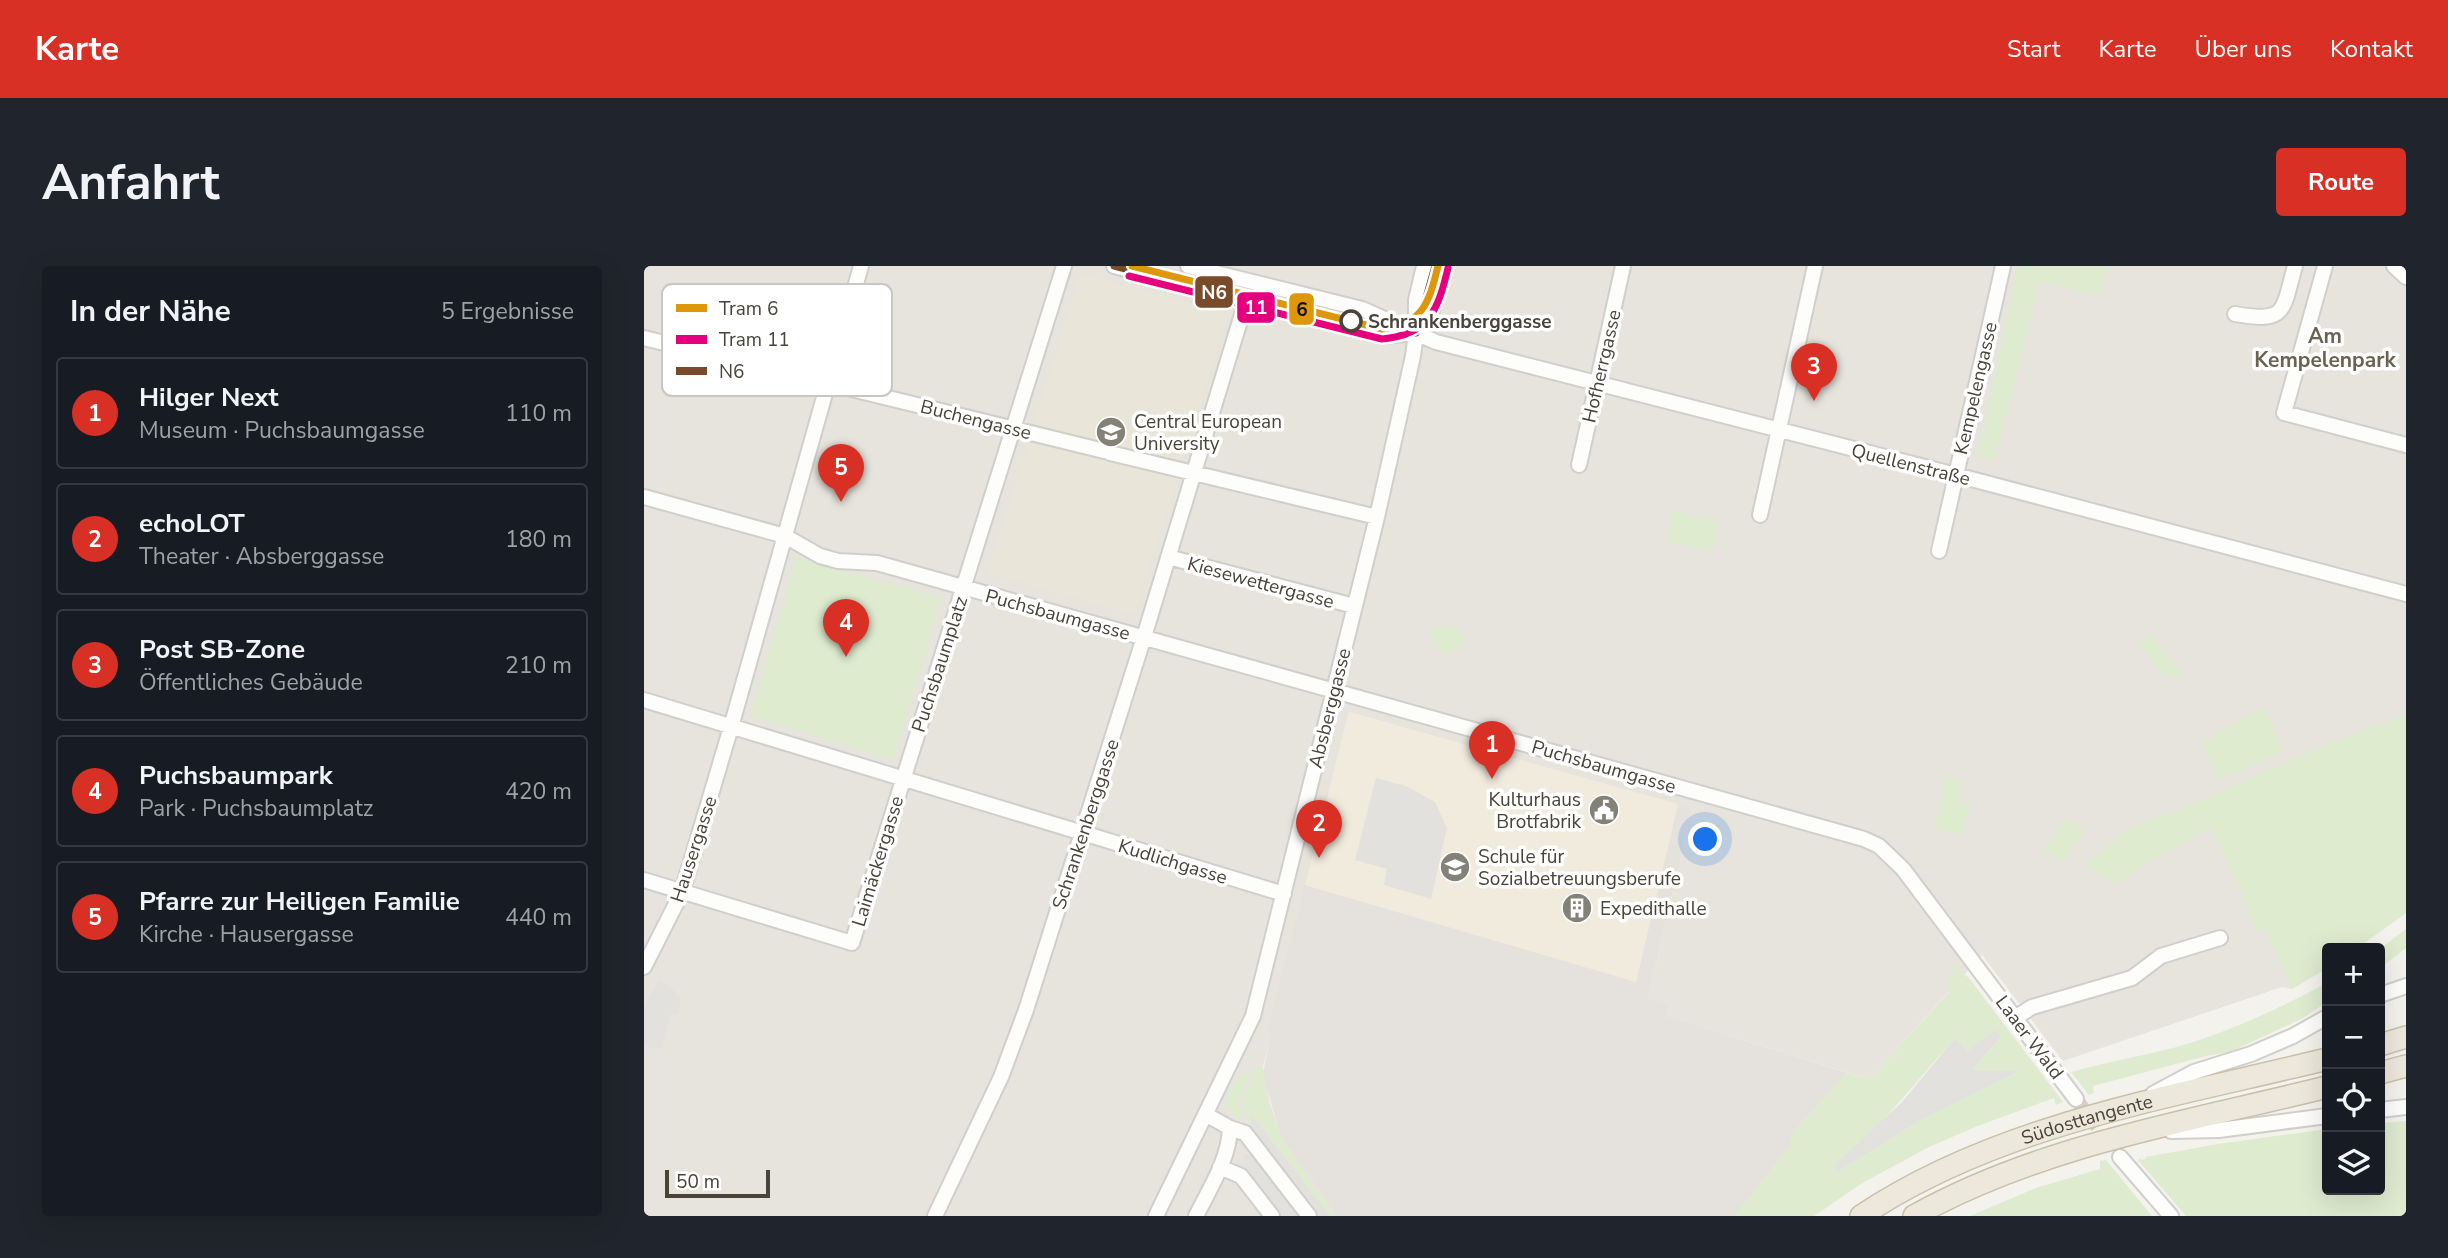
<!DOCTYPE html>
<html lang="de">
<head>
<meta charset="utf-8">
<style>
  :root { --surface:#171b24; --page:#20242c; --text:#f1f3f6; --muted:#9ea1a6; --line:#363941; --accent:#d93025 }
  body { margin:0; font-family:"Nunito Sans",sans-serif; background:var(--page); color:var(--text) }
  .controls { position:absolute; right:21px; bottom:21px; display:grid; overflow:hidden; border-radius:7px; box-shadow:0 7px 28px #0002 }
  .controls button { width:63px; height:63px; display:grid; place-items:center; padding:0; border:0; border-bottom:2px solid var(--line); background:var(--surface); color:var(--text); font:35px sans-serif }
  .scale { position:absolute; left:21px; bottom:18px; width:105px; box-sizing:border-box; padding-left:7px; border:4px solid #494439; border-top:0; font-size:19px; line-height:24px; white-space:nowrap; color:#494439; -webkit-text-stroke:5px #fff; paint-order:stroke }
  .you { position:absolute; left:1062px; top:574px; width:24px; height:24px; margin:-18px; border:5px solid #fff; border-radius:50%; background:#1a73e8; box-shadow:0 0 0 10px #1a73e833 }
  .badge { display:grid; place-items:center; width:46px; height:46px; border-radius:50%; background:var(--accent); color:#fff; font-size:23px; font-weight:700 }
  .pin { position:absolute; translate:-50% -58px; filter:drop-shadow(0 2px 4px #0008) }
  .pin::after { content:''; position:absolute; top:37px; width:24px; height:21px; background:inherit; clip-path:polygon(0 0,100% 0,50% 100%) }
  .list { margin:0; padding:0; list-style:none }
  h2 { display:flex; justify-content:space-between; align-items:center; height:91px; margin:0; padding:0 28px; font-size:30px }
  h2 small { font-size:23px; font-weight:400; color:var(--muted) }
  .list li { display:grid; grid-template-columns:46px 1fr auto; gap:21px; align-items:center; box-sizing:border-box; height:112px; margin:0 14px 14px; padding:0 14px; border:2px solid var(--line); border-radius:7px }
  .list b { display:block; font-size:26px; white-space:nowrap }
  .list p { margin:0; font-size:23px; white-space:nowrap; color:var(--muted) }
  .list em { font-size:23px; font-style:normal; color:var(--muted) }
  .icon { flex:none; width:38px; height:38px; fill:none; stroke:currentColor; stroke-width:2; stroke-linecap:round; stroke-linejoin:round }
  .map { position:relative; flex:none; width:1762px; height:950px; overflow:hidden; border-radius:7px }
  header { display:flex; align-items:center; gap:42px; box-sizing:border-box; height:98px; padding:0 35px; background:var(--accent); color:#fff }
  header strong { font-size:33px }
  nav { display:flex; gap:38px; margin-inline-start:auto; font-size:24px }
  .intro { display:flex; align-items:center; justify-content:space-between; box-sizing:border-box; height:168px; padding:0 42px }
  h1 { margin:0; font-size:49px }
  .button { padding:18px 32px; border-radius:7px; background:var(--accent); color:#fff; font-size:24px; font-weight:700 }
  main { display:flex; gap:42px; padding:0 42px }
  aside { flex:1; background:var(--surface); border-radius:7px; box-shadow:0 7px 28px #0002 }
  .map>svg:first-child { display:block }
  .residential { fill:#e6e4dc }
  .commercial { fill:#f1ebde }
  .industrial { fill:#e5e2dd }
  .education { fill:#e9e5d9 }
  .green { fill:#deebcf; fill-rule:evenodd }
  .parking { fill:#e2e1dd }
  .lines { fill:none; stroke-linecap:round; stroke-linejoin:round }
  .minor-tunnel { stroke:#d1cfc9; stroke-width:14; stroke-dasharray:14 7; stroke-linecap:butt }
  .minor-casing { stroke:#d1cfcb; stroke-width:18 }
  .highway-casing { stroke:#c9c0aa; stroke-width:24 }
  .minor { stroke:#fdfdfc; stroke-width:14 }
  .highway { stroke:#ece8db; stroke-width:21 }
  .bus-1-casing { stroke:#fff; stroke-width:12 }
  .bus-1 { stroke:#7a4b2a; stroke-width:7 }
  .tram-1-casing { stroke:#fff; stroke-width:12 }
  .tram-2-casing { stroke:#fff; stroke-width:12 }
  .tram-1 { stroke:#dd9709; stroke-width:7 }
  .tram-2 { stroke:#e5007d; stroke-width:7 }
  .stop-dot { fill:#fff; stroke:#494439; stroke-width:3.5 }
  .labels { text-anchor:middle; stroke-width:7; stroke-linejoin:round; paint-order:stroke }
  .stop-label { font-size:19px; font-weight:bold; fill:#494439; stroke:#fff; text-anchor:start }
  .street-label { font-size:19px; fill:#494439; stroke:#fff }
  .poi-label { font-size:19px; fill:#494439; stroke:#fff; text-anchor:start }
  .neighbourhood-label { font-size:21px; font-weight:bold; fill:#6b6351; stroke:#fff }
  .key { fill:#fff; stroke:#c8c7c4; stroke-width:2 }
  .key-label { font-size:19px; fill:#494439 }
  .line-badge { stroke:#fff; stroke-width:2.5 }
  .badge-label { font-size:19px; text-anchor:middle; font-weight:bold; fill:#fff }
  .pale-badge-label { font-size:19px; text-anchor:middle; font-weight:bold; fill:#111 }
</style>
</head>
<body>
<header>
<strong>Karte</strong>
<nav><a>Start</a><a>Karte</a><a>Über uns</a><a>Kontakt</a></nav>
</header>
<div class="intro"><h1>Anfahrt</h1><a class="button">Route</a></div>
<main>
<aside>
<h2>In der Nähe<small>5 Ergebnisse</small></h2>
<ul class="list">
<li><span class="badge">1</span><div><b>Hilger Next</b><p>Museum · Puchsbaumgasse</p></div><em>110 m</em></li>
<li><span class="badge">2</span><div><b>echoLOT</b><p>Theater · Absberggasse</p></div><em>180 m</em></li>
<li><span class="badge">3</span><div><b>Post SB-Zone</b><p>Öffentliches Gebäude</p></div><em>210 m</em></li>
<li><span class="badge">4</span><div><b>Puchsbaumpark</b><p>Park · Puchsbaumplatz</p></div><em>420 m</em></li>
<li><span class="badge">5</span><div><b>Pfarre zur Heiligen Familie</b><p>Kirche · Hausergasse</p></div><em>440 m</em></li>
</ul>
</aside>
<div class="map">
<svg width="1762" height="950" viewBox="0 0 1762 950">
  <rect width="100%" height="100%" fill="#f3f2ed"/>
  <path class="residential" d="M0,0H1762V647L1713,682H1683V702L1648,723L1638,721L1419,795L1338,689L1225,813L1021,750L1004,732L1048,543L705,446L619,801L626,837L636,869L692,950H0Z"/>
  <path class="commercial" d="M705,446L1034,538L992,717L661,619Z"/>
  <path class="industrial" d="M1034,538L1048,543L1004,732L1024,738L1022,750L1233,816L1108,950H692L636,869L619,808L626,770L624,763L661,619L992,716Z"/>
  <path class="education" d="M437,8L584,47L490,348L344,307Z"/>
  <path class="green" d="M1374,0H1465L1456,30L1396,15C1380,75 1368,135 1350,194L1333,190Z
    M1028,245L1075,255L1069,285L1022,275Z
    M152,292L298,332L249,493L107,450Z
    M798,360L816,362L823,378L803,388L797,386L785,366Z
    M1507,368L1539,409L1531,415L1524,407L1519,411L1495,377Z
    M1620,440L1640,485L1575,514L1558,477Z
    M1762,448V647L1713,682H1683V702L1648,723L1622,664L1614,666L1568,561L1520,587L1471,619L1441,598L1485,562L1549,538L1660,488Z
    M1302,511L1319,516L1314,532L1326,539L1318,569L1291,562Z
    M1423,551L1441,564L1419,596L1400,583Z
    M1762,663V682L1736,702V683Z
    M1307,697L1325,712L1419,836L1412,839L1410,832L1331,861L1285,881L1220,916L1170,950H1090L1145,880L1149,865L1203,807L1225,813L1305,726ZM1357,771L1328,804L1374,806L1277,854L1195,905L1311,772L1324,785Z
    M1683,717V736L1659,752L1586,786L1562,790L1449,820L1450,827L1445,829L1427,806C1462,796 1498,790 1533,781C1585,766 1636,742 1683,717Z
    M614,802H619C621,860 660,905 692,950H686L609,851L607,859C593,843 604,823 611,805Z
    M607,804L596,833L597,854C593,850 586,846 584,841C577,828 595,808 607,804Z
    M1762,855V950H1542L1494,894L1497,892V894L1502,893V891L1574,878L1683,863V924H1736V857Z
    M1462,894L1508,950H1326L1392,922L1456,903V895Z"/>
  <path class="parking" d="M732,512L762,520L791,536L803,562L787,633L740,619L743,603L711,594Z
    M15,714L26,720L37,734L34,749L27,748L17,783L0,780V740Z
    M1351,764L1357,771L1328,804L1376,805L1277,854L1195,905L1191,899L1258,836L1311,772L1324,785Z
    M608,850L686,950H672L605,864L607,863Z
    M601,888H610L659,950H634L593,897L604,898L605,894L600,893Z"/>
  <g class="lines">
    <path class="minor-tunnel" d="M1432,833L1467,879"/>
    <g class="minor-casing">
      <path id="minor" d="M470,0L740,70L771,67
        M544,0L718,43L792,76L1312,209L1762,328
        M1681,0L1640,147L1762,179
        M1750,0L1762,11
        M1591,48C1643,57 1638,46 1651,0
        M772,67L787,48L799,0
        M0,72L460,185
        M466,187L733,251
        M935,199L979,0
        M0,231L141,270L176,290L194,295L233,297L1220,573L1235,580L1259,603L1432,833
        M1116,249L1171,0
        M1295,285L1359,0
        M524,291L710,340
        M0,434L640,628
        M0,614L208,677L420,0
        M0,701L38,626L87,461L217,0
        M1736,729L1762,720
        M1371,752L1388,741L1488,712L1517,690L1576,672
        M1509,828L1550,806L1607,788L1649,770L1683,751
        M1736,844L1762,841
        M586,862L601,867L665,950
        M1527,865L1575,864L1683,850
        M1476,891L1527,950
        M576,901L597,910L628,950
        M291,950L357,811L382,744L500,371L602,35
        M512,950L609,750L733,251L769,90L772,67V34L780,0
        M552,950C566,922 585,893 586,862L563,849"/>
    </g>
    <g class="highway-casing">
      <g id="highway">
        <path d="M1736,779L1762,771"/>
        <path d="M1736,807L1762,800"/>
        <path id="s1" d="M1217,950C1355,858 1525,832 1683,793"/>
        <path d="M1270,950C1397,879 1543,856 1683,821"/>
      </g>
    </g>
    <use href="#minor" class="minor"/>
    <use href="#highway" class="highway"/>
    <g class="bus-1-casing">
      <path id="bus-1" d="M470,0L740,70L772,67
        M772,67L791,0"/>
    </g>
    <use href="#bus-1" class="bus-1"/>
    <g class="tram-1-casing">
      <path id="tram-1" d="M488,0L738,63C779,58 785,37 794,0"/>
    </g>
    <g class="tram-2-casing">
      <path id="tram-2" d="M485,10L738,73C785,69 794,44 804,2"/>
    </g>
    <use href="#tram-1" class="tram-1"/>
    <use href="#tram-2" class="tram-2"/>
  </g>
  <defs>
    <g id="university-disc" transform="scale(1.575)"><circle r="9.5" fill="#848178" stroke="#fff"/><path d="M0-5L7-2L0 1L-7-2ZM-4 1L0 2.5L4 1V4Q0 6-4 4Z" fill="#fff"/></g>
    <g id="civic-disc" transform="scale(1.575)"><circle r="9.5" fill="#848178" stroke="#fff"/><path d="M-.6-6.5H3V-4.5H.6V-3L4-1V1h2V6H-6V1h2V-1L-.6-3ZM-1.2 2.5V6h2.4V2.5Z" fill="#fff"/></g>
    <g id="school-disc" transform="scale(1.575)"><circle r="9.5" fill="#848178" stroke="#fff"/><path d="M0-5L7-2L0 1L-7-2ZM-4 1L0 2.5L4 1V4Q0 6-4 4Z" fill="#fff"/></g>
    <g id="building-disc" transform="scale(1.575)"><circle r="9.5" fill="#848178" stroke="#fff"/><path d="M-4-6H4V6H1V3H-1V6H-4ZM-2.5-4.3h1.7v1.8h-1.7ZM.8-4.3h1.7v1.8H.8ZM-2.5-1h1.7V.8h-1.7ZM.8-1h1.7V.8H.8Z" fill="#fff"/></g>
  </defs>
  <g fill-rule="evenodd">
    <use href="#university-disc" x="467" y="166"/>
    <use href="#civic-disc" x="960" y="544"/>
    <use href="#school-disc" x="811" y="601"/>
    <use href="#building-disc" x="933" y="642"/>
  </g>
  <circle class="stop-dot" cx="707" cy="55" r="10"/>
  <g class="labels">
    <g class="stop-label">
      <text x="724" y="62">Schrankenberggasse</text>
    </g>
    <g class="street-label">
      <text transform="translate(957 100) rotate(-77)" y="7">Hofherrgasse</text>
      <text transform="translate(1331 122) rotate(-77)" y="7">Kempelengasse</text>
      <text transform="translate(332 153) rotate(14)" y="7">Buchengasse</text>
      <text transform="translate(1267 198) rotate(14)" y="7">Quellenstraße</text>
      <text transform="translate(617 316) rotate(15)" y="7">Kiesewettergasse</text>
      <text transform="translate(414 348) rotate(15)" y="7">Puchsbaumgasse</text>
      <text transform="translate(295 398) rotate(-72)" y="7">Puchsbaumplatz</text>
      <text transform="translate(685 442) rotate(-76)" y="7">Absberggasse</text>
      <text transform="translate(960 500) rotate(16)" y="7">Puchsbaumgasse</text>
      <text transform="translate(441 558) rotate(-72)" y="7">Schrankenberggasse</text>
      <text transform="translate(49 583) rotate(-72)" y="7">Hausergasse</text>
      <text transform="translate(233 595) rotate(-73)" y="7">Laimäckergasse</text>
      <text transform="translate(529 595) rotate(17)" y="7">Kudlichgasse</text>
      <text transform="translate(1386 771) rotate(53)" y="7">Laaer Wald</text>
      <text dy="7" stroke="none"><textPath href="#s1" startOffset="247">Südosttangente</textPath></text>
    </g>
    <g class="poi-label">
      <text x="490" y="162">Central European<tspan x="490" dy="22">University</tspan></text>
      <text x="937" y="540" text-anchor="end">Kulturhaus<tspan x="937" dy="22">Brotfabrik</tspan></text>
      <text x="834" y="597">Schule für<tspan x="834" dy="22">Sozialbetreuungsberufe</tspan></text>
      <text x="956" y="649">Expedithalle</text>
    </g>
    <g class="neighbourhood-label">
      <text x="1681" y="77">Am<tspan x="1681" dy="24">Kempelenpark</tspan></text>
    </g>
  </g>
  <rect x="18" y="18" width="230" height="112" rx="10" class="key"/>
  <rect x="32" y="38" width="31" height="8" fill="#dd9709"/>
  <rect x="32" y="69" width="31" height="9" fill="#e5007d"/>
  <rect x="32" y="101" width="31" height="8" fill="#7a4b2a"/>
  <g class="key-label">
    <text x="75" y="49">Tram 6</text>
    <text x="75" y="80">Tram 11</text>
    <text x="75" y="112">N6</text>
  </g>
  <g class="line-badge">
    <rect x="550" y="9" width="40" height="34" rx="7" fill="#7a4b2a"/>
    <rect x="592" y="25" width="40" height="33" rx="7" fill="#e5007d"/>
    <rect x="644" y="26" width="27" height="34" rx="7" fill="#dd9709"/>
  </g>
  <g class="badge-label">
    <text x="570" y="33">N6</text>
    <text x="612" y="48">11</text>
  </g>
  <g class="pale-badge-label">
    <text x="658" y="50">6</text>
  </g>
</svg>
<div class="controls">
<button>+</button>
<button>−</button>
<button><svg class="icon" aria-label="locate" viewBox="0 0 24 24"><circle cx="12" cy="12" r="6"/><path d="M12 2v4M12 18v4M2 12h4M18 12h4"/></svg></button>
<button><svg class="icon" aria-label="layers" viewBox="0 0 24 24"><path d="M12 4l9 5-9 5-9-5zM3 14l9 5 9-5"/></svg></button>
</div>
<div class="scale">50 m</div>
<div class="you"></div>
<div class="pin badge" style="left:848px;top:513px">1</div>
<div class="pin badge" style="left:675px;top:592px">2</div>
<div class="pin badge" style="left:1170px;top:135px">3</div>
<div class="pin badge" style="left:202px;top:391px">4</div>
<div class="pin badge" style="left:197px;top:236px">5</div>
</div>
</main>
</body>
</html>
